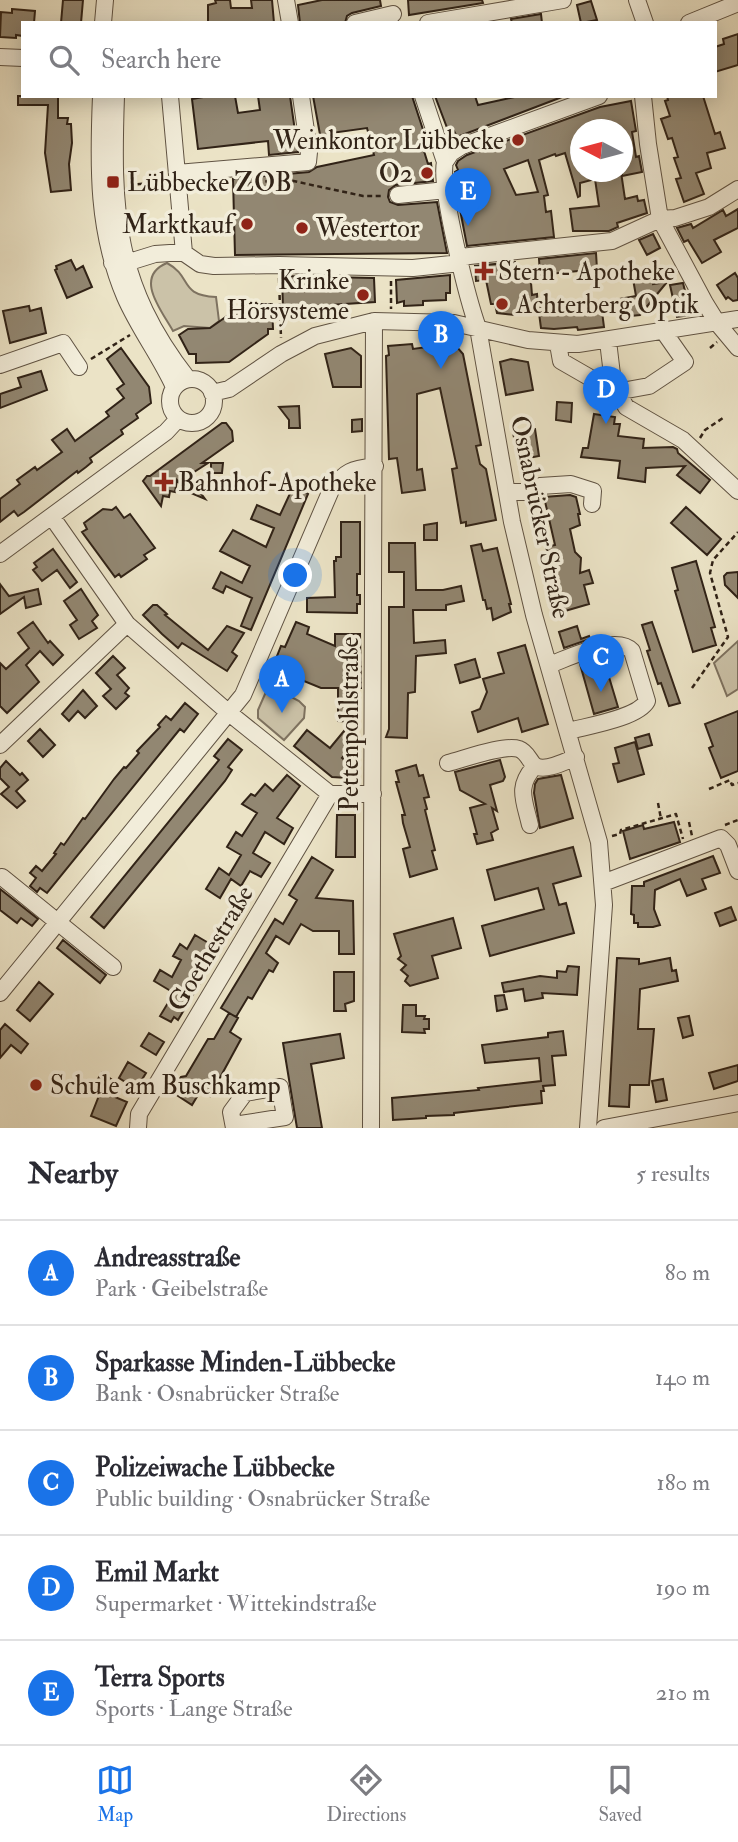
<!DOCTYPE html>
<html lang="en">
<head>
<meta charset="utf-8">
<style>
  :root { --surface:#fff; --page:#f7f7f7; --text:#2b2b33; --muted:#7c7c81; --line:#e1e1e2; --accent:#1a73e8 }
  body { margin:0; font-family:"IM FELL Double Pica",serif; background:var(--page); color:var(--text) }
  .compass { position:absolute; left:570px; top:119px; width:63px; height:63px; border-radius:50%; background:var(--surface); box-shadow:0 4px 18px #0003; rotate:276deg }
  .you { position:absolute; left:296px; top:576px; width:24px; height:24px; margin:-18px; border:5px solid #fff; border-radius:50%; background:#1a73e8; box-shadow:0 0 0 10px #1a73e833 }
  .badge { display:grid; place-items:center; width:46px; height:46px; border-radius:50%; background:var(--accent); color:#fff; font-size:23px; font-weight:700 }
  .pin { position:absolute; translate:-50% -58px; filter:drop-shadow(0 2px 4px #0008) }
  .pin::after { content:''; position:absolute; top:37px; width:24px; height:21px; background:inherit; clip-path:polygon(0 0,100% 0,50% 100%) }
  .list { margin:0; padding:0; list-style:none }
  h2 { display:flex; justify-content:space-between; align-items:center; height:91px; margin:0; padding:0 28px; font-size:30px }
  h2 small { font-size:23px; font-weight:400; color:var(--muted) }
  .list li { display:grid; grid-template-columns:46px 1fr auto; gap:21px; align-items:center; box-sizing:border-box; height:105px; padding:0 28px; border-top:2px solid var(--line) }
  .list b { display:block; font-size:26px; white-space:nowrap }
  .list p { margin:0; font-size:23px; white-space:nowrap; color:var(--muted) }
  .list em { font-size:23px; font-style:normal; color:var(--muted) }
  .icon { flex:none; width:38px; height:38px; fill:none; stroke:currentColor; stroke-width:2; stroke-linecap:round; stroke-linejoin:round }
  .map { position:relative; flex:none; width:738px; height:1128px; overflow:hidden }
  .search { position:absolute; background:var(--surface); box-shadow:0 4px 18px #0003; left:21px; right:21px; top:21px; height:77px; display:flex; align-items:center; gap:18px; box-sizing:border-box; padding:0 24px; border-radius:0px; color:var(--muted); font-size:26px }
  .sheet { height:616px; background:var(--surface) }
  nav { display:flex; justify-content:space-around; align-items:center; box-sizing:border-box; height:98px; border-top:2px solid var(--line); background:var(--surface); font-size:19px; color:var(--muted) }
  nav a { display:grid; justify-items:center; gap:4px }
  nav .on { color:var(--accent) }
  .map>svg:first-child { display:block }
  .green { fill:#cbc2a8; stroke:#7e7260; stroke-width:2 }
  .building { fill:#928772; stroke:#312317; stroke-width:2; fill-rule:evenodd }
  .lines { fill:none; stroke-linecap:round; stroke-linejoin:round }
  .minor-casing { stroke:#605343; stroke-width:18 }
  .path { stroke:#312317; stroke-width:2.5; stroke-dasharray:5 3.5; stroke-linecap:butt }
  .minor { stroke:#f2edda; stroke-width:16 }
  .poi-dot { fill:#8f2418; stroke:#f2edda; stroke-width:2.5 }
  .labels { text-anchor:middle; stroke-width:7; stroke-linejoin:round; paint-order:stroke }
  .poi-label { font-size:26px; fill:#312317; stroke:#f2edda; text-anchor:start }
  .street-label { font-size:26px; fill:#312317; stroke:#f2edda }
</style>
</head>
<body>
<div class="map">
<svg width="738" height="1128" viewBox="0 0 738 1128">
  <rect width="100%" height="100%" fill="#ebe3c6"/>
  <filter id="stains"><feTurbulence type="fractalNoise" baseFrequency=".00286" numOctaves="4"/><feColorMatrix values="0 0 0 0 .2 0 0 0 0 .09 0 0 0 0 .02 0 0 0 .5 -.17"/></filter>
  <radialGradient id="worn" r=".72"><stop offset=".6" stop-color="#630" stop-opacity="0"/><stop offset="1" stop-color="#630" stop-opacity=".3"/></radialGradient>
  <path class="green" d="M167,263C193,277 178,295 216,297L219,321L210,328L184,326L173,331C162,311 133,277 167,263Z
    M738,641V689L727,696L714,663Z
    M269,685L299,701L305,707L304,718L284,740L258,718V710Z"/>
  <path class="building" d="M63,0H83L81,23H61Z
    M215,0H230L231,8H252L251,0H272L274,23H208V5L216,3Z
    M322,0H380L381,6L352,13L347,16L345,23H300L298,5Z
    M408,0H482L483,3L409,15Z
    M591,1L597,20L581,23L577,5Z
    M12,9L35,11L34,23H23V36L16,35V38L0,37L1,12L12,13Z
    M541,14L542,23H512L511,19Z
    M738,34V65L715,72V47L724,44L723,39Z
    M18,96H58V118H68L67,124H71L72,143L69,164L71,190L51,192L45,153L48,105H18Z
    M209,96H235L238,113L260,110L258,96H290L298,152L269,155L268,141L198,149L192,99Z
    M313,96H412L428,145L429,149L424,151L428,164L431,163L433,181L396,185L389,190L388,197L390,202L398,205L437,202L447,253L235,255L233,179L309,172L317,167L374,155L367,128L331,133L332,138L321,140Z
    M435,96H475L478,105L519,96L562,97L457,137L454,131L449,133Z
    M667,96H703L715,134L720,132L725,148L707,153L711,168L696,173L704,194L684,202L676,179L681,178L674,158L678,157L672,138L668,139L661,119L670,116L665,101L668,100Z
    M631,101L636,131L632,132L636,157L639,156L642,172L622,176V130H580V172H621L625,199L637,196L638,201L644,200L647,213L617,223L618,227L609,231H573L570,209L599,206L595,179L580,183V196L578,197L565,153L556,156L555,154L539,160L548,195L544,196L546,212L551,211L554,237L467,246L458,199L462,198L455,172L458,170L456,165L458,161L467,155L600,107ZM528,160L538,192L516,195L504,169Z
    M738,209V228L714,240L721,252L702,263L688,240L684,242L677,228L691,224L693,228L723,210L726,216Z
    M653,234L660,248L647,255L639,240Z
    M596,253L597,269L540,275L539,259Z
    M71,260L76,270L83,266L92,287L67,298L55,270L57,269L56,266Z
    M515,262L516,271L530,270L532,295L537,294L538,307L601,304L604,327L578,330L577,327L554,329L541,328L539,313L515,315L497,313L495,304H491L486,280L476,281L475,266Z
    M735,273L738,278V300L733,301L728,297L726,299L717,285Z
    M450,275V293H446V300L423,301V305L404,306V301L397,303L396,280Z
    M282,276L374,278L375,302L283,308Z
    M652,276L653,284L667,282L640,315L621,317L619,299L636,296L633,279Z
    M683,283L686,295L689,296L691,315L677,317L670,285Z
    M245,304H272L273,329H268V334L229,362L196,363V354H189L179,335L188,329L210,328L237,309H245Z
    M29,306L30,311L41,308L46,333L10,343L3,311Z
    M412,344L413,349L449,344L457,347L463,354L481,445L476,446L480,464L486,469L496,520L466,526V522L461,523L452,469L457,468L440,388L417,394V470L422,469L425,490L402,493L397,458L389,459L386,356L389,355L388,346Z
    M121,348L149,387L151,403L136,414L138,418L121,430L123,434L90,458L92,462L86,467L78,473L77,471L24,512L18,516L14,511L0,522V499L20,484L17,480L35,467L37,470L62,452L52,440L67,429L75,441L109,416L106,412L124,398L117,389L124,384L107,359Z
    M351,348L361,356V387H333L325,354Z
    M511,359L528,362L533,390L506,395L500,362Z
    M41,371L47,390L0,408V394L21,387L18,378Z
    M557,402L572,403L571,422L556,420Z
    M299,406L300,428H289V420L279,407Z
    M594,414L615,417L614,424H620L618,436L644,439L643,448L673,447L677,449L678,453L710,480L700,493L677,475L685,466L646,468L645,482L618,478L620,461L581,457L583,448H588Z
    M362,419V431L352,432V420Z
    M222,423H226L232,431L233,441L202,463H208L194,472H185L205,499L186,491L177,480L175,492L170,491L169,497L163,496L161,506L143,481L147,476H150Z
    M535,429L539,456L518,460L513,432Z
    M211,463H223L222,473H211Z
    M293,487L308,494L251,630L241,626L252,598L226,586L223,593L213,588L221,572L242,583L250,566L220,551L233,530L266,547L274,528L251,519L257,505L280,515Z
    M570,495L576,497L580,514H578L580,525L570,529L575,552L581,558L580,573L589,570L593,583L584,585L589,604L565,611L555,579H557L553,560H550L546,547L555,545L544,497Z
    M116,507L124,518L130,514L155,548L144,555L147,559L121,577L119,574L115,577L82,532L87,529L84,523L103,509L112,510Z
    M686,507L721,539L707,555L671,523Z
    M341,522H360V574H357V595H360V604H357V613L307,612V598L335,597L334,561H336V557H341Z
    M437,523V540H424V525Z
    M389,543H415L416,590H443L461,586L464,601L446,605V610H413L414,643L445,640L446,653L416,656L415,692L408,693L407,738L386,737L389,729V607H404V572H389Z
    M481,544L483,551L497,548L511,604H509L511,612L493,620L491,608L487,609L485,600H483L471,546Z
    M53,549L77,582L70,588L57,570L42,581L33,570L37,567L34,563Z
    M696,561L715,627L711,628L716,645L693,652L675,591L678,590L672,568Z
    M738,572V598L725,585L724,576L727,573Z
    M0,584L9,596L38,589L41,604L26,608L24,597L0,614Z
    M81,589L98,615L92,621L97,628L79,639L70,625L77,620L64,601Z
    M153,605H157L167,614L165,615L208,650L227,626L244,633L232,652L237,656L227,671L182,643L178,648L162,634L143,615Z
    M33,622L48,643L50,641L63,655L53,665L40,651L26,665L39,682L7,713L0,706V663L6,669L29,648L18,633Z
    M296,622L309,627L307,634L335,646V634H360L361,688H357L356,722L338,721V688H321L287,674L282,685L268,679L281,646L285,647Z
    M652,622L680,703L669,706L661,683L658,684L647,651L650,650L642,625Z
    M577,626L581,639L589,636L590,639L564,648L559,632Z
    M525,645L548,724L522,732L518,718L478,732L472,712L480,709L487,692L483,679L504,673L498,653Z
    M113,656L125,668L117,675L129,688L125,693L129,696L116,709L103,696L111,689L96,673Z
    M603,657L618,707L594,714L580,664Z
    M475,659L480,677L460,683L455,665Z
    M83,690L97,706L85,718L78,711L69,721L62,714Z
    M185,703L198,714L184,732L180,729L47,893L40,888L37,892L30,886L36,878L30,873L36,866L42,871L56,854L54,853L61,843L64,845L83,818L85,819L114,779L124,767L126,768L139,753L137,751L160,727L158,725L166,716L171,720Z
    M738,711V771L721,778L709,748L713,746L705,724Z
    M40,729L55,745L43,757L28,741Z
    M307,730L330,748L344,731L357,741L342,758L355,769L348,778L332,777L294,746Z
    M649,734L652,745L638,749L635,738Z
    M228,739L242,750L228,767L232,770L225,781L104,928L91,917L219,760L214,756Z
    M635,742L644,774L618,782L613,764L619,763L615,748Z
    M500,760L505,777L503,781L490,785L497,811L492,808L498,829L491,833L493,840L477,844L474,834H477L470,808L485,804L460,790L455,772Z
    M6,761L20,775L22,773L28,780L16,791L25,801L17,808L1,794L9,787L0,778V768Z
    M416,765L419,776L423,775L429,797L424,798L427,809L425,810L435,850L432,851L437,869L410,877L403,849L410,847L403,823L402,815H405L396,782H399L396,771Z
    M287,775L300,786L277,818L293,828L284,844L265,832L253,853L270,863L261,877L250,871L241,886L231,879L220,898L206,889L219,868L229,875L241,855L227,847L236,832L242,836L257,813L242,804L251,794L255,796L265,784L273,791Z
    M561,775L573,818L540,828L534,793L535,784L538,779Z
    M337,815H355V857H336Z
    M674,822L680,842L630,859L623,831L643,825L644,829Z
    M573,847L581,876L553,884L559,905L566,903L574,933L490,956L482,926L544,909L538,888L495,900L487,870Z
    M713,856L720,873L702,879L706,889L687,896L680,879L655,890L654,909L660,925L653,927H638V923H634V915L631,914L632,886H644V882Z
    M312,857L333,870L316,898L353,901L354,954H339V931H313L301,924L289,944L276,936L266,953L278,963L273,972L269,970L252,999L248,997L236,1017L221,1008L275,919L283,924L297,900L289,895Z
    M0,889L38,919L32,926L21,918L17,923L0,910Z
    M731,907L736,920L720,926L715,913Z
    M453,918L461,948L432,956L438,978L410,986L405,981L408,976L401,970L406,965L398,959L401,956L394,934Z
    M195,935L217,948L198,979L201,981L178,1020L174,1017L171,1022L160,1016L174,993L154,981L160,970L172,977L181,960L173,956L180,944L187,949Z
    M63,940L106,975L100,983L57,948Z
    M617,958L639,959V964L670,958L672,971L676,970L678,981L640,989L638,1029H654L653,1041L649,1085H630L629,1107L609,1106Z
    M568,966L579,967L577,995L542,993L543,998L525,1001L523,989L504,992L502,983L540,976L557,978V971L566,972Z
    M334,972H354V1001L345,1004L346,1011H334Z
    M39,982L53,994L30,1021L17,1010Z
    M504,995L507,1009L497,1011L495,996Z
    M403,1005H416V1016H425L424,1019H429V1029H424L425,1033L402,1032Z
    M229,1013L238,1018L230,1032L241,1039L210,1096L201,1090L192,1105L172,1092L181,1077L186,1076L208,1039H214Z
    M689,1016L693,1035L683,1038L678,1018Z
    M5,1024L28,1044L21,1053L11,1045L0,1058V1030Z
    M563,1031L566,1055L552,1056L555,1085L543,1086L544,1091H541L542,1103L454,1113V1115L426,1116V1118L393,1120L392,1098L479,1090L478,1088L541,1081L539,1058L485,1063L482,1045L548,1037V1033Z
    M149,1033L164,1042L156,1055L141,1046Z
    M340,1034L344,1058L311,1064L322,1128H297L283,1043Z
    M128,1062L146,1073L136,1089L119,1078Z
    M738,1065V1081L714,1089L709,1073Z
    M102,1073L111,1079L103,1092L127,1102L116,1126L91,1116L100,1093L92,1088Z
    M663,1079L667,1100L656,1102L652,1081Z"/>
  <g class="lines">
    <g class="minor-casing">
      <path id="minor" d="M286,0L290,23
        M637,0L645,23
        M103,23L105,0
        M355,23L393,14
        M428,23L563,0
        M689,23L738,3
        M0,57L23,58
        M101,96C98,167 97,231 125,297C139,329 160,356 174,387
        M116,96C112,211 114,284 188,379
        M170,96L184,253
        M423,96L445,162C439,187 468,300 478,328L512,522L534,615L599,842L604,905L588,1128
        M643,96L648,144L660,219L705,303L718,324L738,348
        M445,162L451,153L462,146L599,96
        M177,173L308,162L309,152L301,96
        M398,195L446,190
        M460,257L612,241L660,219L675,218L709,207L738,189
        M112,263H126L155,254L170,253H184L200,264L214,266L279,265L413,268L461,263
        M608,341L613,383L626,407L683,440L738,491
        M558,344L561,361L601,384L613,383
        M0,365L63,343L79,367
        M170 401a22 22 0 1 1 44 0a22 22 0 1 1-44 0Z
        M616,392L649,386L685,362L664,332
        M212,393L229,389L281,354L315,336L374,321L454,323L528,340L578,344L738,319
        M507,492H534L540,486L571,484L593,491L592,504
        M52,517L127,624L229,713L330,794H373
        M0,554L166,432L178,419
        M549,665C569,658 616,634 632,651L647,701C638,718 587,726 569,731
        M0,745L127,624
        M448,763C464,759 504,744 519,749C527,752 529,760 534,765C544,773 566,761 576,757
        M530,825C524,799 516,787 535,766
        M2,877L113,967
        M603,883L721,838L728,845L738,871
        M0,993L243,695L331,490C345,471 352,469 375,466
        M234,1125L285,1117L280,1087L245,1093L231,1112L234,1128
        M138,1128L139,1114L330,794
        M371,1128L374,321
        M604,1128L738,1103"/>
    </g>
    <path class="path" d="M284,179L363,196H384
      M129,185L164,182
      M240,185L276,180
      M279,278L281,338
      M391,281V309
      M346,303V314
      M710,348L717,342
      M91,359L130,335
      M700,438L705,430L723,418
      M692,688L728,637L710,573L713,560L738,532
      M709,789L730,780L732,785L738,783
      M658,803L661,819
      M689,822L692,836
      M725,825L738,820
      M612,836L620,834L621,830L676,814L683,839"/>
    <use href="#minor" class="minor"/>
  </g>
  <g class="poi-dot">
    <circle cx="518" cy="140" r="7"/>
    <circle cx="427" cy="173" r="7"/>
    <rect x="106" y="175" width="14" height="14" rx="3.5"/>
    <circle cx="247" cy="224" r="7"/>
    <circle cx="302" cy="228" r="7"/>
    <path d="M480.5 260.5h7v7h7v7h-7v7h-7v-7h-7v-7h7z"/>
    <circle cx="363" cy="295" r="7"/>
    <circle cx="502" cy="304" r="7"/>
    <path d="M160.5 471.5h7v7h7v7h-7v7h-7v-7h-7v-7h7z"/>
    <circle cx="36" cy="1085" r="7"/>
  </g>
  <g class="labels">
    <g class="poi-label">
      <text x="504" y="149" text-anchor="end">Weinkontor Lübbecke</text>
      <text x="413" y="182" text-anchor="end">O2</text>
      <text x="127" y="191">Lübbecke ZOB</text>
      <text x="233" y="233" text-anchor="end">Marktkauf</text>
      <text x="316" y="237">Westertor</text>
      <text x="498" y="280">Stern - Apotheke</text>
      <text x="349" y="289" text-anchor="end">Krinke<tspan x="349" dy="30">Hörsysteme</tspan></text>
      <text x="516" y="313">Achterberg Optik</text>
      <text x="178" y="491">Bahnhof-Apotheke</text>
      <text x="50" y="1094">Schule am Buschkamp</text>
    </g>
    <g class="street-label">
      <text transform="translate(541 517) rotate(78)" y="9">Osnabrücker Straße</text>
      <text transform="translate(349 724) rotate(-90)" y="9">Pettenpohlstraße</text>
      <text transform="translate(210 948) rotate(-59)" y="9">Goethestraße</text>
    </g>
  </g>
  <rect width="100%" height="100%" filter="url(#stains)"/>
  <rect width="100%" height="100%" fill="url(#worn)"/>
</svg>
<svg class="compass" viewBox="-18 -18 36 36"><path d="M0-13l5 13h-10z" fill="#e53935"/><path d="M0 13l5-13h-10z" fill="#7c7c81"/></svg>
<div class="you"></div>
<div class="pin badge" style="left:282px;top:713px">A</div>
<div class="pin badge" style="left:441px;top:369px">B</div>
<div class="pin badge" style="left:601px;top:692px">C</div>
<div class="pin badge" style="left:606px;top:424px">D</div>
<div class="pin badge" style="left:468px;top:226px">E</div>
<div class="search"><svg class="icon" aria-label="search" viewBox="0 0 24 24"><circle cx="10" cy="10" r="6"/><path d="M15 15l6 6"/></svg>Search here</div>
</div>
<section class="sheet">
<h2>Nearby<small>5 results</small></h2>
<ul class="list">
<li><span class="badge">A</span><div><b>Andreasstraße</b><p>Park · Geibelstraße</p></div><em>80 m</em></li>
<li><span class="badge">B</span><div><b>Sparkasse Minden-Lübbecke</b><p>Bank · Osnabrücker Straße</p></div><em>140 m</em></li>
<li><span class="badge">C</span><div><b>Polizeiwache Lübbecke</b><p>Public building · Osnabrücker Straße</p></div><em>180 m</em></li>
<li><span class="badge">D</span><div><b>Emil Markt</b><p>Supermarket · Wittekindstraße</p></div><em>190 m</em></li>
<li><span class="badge">E</span><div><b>Terra Sports</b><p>Sports · Lange Straße</p></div><em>210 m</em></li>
</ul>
</section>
<nav>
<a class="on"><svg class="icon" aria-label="map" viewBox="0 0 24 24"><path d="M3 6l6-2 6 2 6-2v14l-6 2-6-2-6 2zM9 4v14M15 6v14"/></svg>Map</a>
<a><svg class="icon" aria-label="directions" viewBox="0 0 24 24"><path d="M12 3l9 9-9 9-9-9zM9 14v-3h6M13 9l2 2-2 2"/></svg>Directions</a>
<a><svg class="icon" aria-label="saved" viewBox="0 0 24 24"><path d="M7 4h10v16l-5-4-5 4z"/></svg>Saved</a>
</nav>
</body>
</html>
